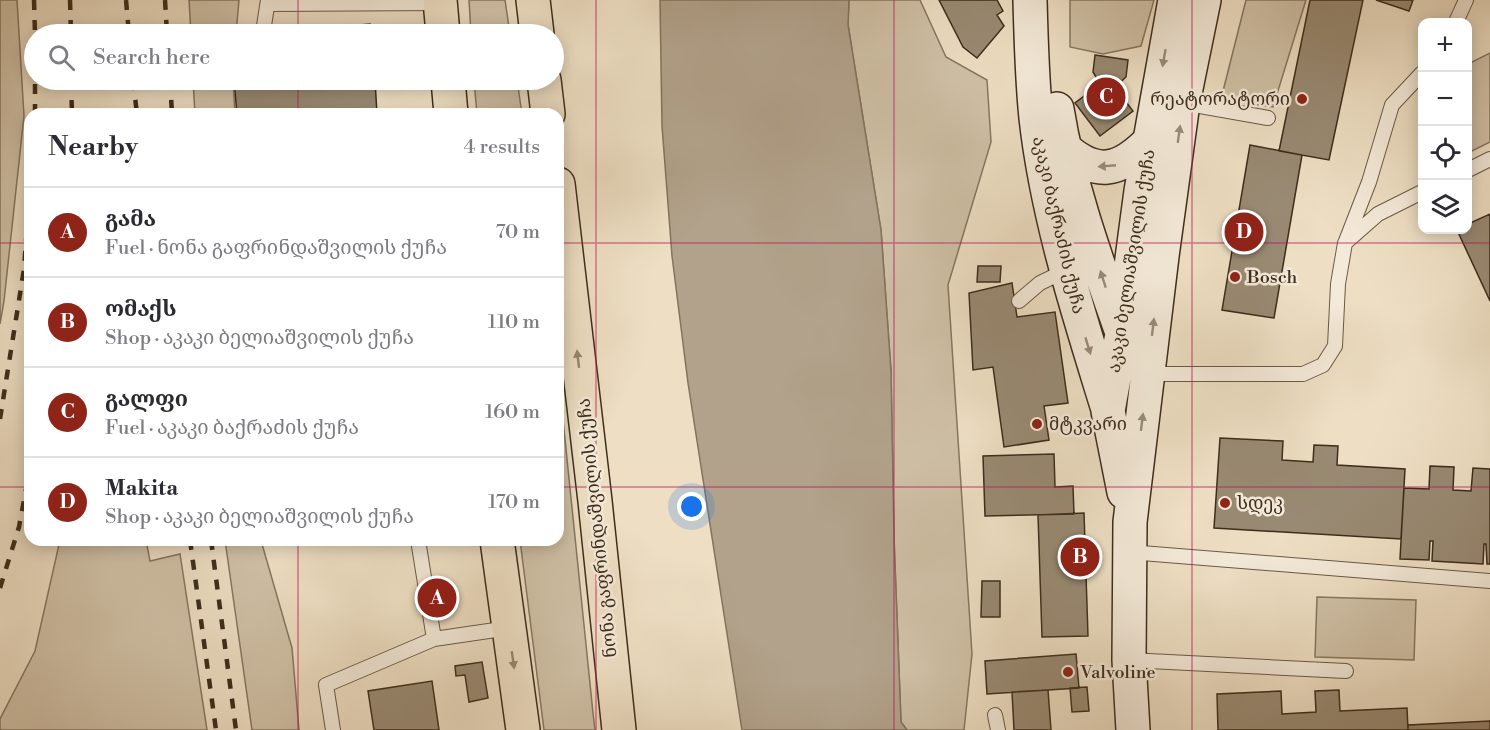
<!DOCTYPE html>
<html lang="en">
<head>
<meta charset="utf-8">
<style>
  :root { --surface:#fff; --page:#f7f7f7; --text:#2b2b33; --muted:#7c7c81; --line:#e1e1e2; --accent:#8f2418 }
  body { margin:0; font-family:"Libre Bodoni","Noto Serif Georgian",serif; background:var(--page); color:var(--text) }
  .controls { position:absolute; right:18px; top:18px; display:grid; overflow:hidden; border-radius:12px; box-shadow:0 3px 15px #0003 }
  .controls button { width:54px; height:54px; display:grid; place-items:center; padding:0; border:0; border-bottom:2px solid var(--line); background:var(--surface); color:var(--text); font:30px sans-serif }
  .you { position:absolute; left:692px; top:507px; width:21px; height:21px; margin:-15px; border:4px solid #fff; border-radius:50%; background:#1a73e8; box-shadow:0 0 0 9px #1a73e833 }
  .badge { display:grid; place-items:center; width:39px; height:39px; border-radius:50%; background:var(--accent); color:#fff; font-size:20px; font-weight:700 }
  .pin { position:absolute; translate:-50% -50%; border:3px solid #fff; box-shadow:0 2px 6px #0006 }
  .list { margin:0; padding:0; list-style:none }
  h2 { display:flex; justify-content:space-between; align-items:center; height:78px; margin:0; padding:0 24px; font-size:26px }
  h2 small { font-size:20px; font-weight:400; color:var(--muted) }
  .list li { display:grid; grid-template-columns:39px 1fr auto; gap:18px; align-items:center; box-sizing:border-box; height:90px; padding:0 24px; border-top:2px solid var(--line) }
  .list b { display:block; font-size:22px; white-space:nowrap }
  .list p { margin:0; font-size:20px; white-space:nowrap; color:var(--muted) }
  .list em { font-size:20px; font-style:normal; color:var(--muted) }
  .icon { flex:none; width:33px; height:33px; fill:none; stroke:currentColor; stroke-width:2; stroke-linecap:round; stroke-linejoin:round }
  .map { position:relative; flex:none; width:1490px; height:730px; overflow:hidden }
  .search { position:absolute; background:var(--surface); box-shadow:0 3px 15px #0003; left:24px; top:24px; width:540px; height:66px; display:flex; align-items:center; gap:15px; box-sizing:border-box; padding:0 21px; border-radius:33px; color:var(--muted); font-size:22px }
  .panel { position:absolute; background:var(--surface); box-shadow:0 3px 15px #0003; left:24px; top:108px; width:540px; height:438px; border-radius:18px }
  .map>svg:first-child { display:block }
  .green { fill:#d0c1a7; stroke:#867762; stroke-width:1.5 }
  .water { fill:#b2a28b; stroke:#83735f; stroke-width:1.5 }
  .building { fill:#998a73; stroke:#3d2d1c; stroke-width:1.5 }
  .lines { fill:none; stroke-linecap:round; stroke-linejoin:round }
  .lane-casing { stroke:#695a46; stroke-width:16 }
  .secondary-casing { stroke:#3d2d1c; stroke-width:36 }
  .primary-casing { stroke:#3d2d1c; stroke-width:36 }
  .lane { stroke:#f4ead9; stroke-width:14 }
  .secondary { stroke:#f4ead9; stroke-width:33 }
  .primary { stroke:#eedfc4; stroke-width:33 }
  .rail { stroke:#3d2d1c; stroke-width:4.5; stroke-dasharray:10 10; stroke-linecap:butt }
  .oneway { fill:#988c7a }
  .oneway2 { fill:#968670 }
  .grid { fill:none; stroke:#c2185b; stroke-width:1.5; stroke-opacity:0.55 }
  .poi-dot { fill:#8f2418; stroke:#f4ead9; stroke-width:2 }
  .labels { text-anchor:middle; stroke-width:5; stroke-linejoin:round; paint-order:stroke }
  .poi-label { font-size:18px; fill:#3d2d1c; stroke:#f4ead9; text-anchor:start }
  .street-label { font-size:18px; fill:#3d2d1c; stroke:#f4ead9 }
</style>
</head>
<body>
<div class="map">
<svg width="1490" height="730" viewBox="0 0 1490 730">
  <rect width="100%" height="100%" fill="#eedfc4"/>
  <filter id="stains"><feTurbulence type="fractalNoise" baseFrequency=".00333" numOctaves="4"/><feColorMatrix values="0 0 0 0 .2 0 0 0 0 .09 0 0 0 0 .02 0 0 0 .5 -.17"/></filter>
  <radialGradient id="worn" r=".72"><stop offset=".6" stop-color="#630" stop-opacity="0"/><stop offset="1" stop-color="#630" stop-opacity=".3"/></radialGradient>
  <path class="green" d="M0,0H17L24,116L4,301L0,324Z
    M189,0H239L236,34H191Z
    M469,0H505L510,34H471Z
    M849,0H920L946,57L987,80L991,142L948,285L972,654L964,730H907L901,722L894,538L891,371L881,230L848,24Z
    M1070,0H1154L1141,46L1103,54L1070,47Z
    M1246,0H1306L1273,107L1221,99Z
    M1490,53V142L1472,151L1468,143V64Z
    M193,80H233L235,114H195Z
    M474,80H517L522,114H477Z
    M558,371L593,713L595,730H544L520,540H558Z
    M60,540H146L150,561L180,554L207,730H0V719L35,651Z
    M225,540H264L262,544L292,648L299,730H252Z
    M1317,597L1416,600L1414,660L1315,657Z"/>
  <path class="water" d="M660,0H849L848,25L881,230L891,371L894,538L901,722L907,730H742L688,383L672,256L662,126Z"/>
  <path class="building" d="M939,0H997L1003,11L997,15L1004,26L977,58L963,47Z
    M1310,0H1363L1329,160L1279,151Z
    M1376,0H1413L1409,11Z
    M370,24L371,34H276V32Z
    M1095,55L1128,60L1126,77L1107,95L1093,72Z
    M1108,78L1133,111L1100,136L1075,103Z
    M234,80H375L377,114H237Z
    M1250,145L1302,155L1274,318L1222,310Z
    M1490,214V301L1457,230H1468V224Z
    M978,266H1001L1000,282H977Z
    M1012,283L1017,317L1055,312L1068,403L1044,406L1049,440L1004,447L993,367L973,370L969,293Z
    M1220,438L1283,441L1282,460L1313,462L1314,445L1338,446L1337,465L1405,469L1401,539L1214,528Z
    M1054,454L1055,487L1073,486L1074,514L985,516L983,456Z
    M1430,466L1454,467L1453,490L1471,491L1473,468L1490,469V564H1487L1486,544H1484L1483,564L1432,561L1433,541H1430L1429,560L1400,559L1404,488L1429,489Z
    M1084,513L1088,636L1042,637L1038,515Z
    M982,581H1000V617H981Z
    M1076,654L1079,688L987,694L985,661Z
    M482,662L488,698L469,702L465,675L456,676L455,666Z
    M432,681L439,730H374L368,691Z
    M1087,687L1089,711L1072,712L1070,688Z
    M1048,690L1051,730H1014L1012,692Z
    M1339,690L1340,711L1407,708L1408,730H1218L1217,694L1281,691L1282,714L1316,712L1315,691Z
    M1490,721V730H1408V725Z"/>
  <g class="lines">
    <g class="lane-casing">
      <path id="lane" d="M268,4L440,3
        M1456,22L1466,0
        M263,32L268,0
        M1183,103L1268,118
        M1468,170L1490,159
        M1346,241L1369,182L1392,105L1422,73
        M1019,301L1040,283L1067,270
        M1148,374H1303L1323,365L1335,346L1338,284L1345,243L1378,214L1422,192
        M418,540L434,639L509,628
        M1129,552L1490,581
        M1129,660L1346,671
        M995,715L998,730
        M333,730L326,685L434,639"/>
    </g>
    <g class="secondary-casing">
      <path id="secondary" d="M1030,0C1031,39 1032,79 1036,118C1047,216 1078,312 1107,406
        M1057,109C1069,184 1095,256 1120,327
        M1063,147C1096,177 1119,172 1149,142
        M1124,492L1108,411L1122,334L1141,191L1175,0
        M1133,730L1129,660L1130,522L1162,256L1183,103L1204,0"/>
    </g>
    <g class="primary-casing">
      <path id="primary" d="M440,0L443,34
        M533,0L537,34
        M448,80L451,114
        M544,80L548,114
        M558,184L595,501L619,730
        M497,540L523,730"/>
    </g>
    <use href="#lane" class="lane"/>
    <use href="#secondary" class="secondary"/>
    <use href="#primary" class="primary"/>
    <path class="rail" d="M34,0L35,34
      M70,0L71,34
      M126,0L129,34
      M165,0L167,34
      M71,80L72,114
      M133,80L137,114
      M170,80L172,114
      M35,114V80
      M0,419L24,269L30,185
      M190,540L216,730
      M211,540L236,730
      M0,588L19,527L30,468"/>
  </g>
  <defs><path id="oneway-solid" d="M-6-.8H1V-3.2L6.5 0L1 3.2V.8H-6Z" transform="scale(1.5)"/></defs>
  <g class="oneway">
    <use href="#oneway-solid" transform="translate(1164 58) rotate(100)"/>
    <use href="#oneway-solid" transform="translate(1179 134) rotate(-82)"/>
    <use href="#oneway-solid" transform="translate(1107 166) rotate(175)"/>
    <use href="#oneway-solid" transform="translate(1103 279) rotate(-108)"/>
    <use href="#oneway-solid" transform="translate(1153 327) rotate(-83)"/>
    <use href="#oneway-solid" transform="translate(1088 346) rotate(73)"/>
    <use href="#oneway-solid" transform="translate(1142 422) rotate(-83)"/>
  </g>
  <g class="oneway2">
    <use href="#oneway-solid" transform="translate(578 359) rotate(-97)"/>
    <use href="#oneway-solid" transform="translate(513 660) rotate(82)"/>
  </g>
  <path class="grid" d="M298,0V34M596,0V730M894,0V730M1192,0V730M298,80V114M0,243H30M558,243H1490M0,487H30M558,487H1490M298,540V730"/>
  <g class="poi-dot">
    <circle cx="1302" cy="99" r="6"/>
    <circle cx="1235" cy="277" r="6"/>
    <circle cx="1037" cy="424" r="6"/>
    <circle cx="1225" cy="503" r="6"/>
    <circle cx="1068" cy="672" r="6"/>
  </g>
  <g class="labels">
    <g class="poi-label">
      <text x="1290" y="105" text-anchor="end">რეატორატორი</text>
      <text x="1247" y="283">Bosch</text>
      <text x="1049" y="430">მტკვარი</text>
      <text x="1237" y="509">სდეკ</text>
      <text x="1080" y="678">Valvoline</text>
    </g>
    <g class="street-label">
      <text transform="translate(1059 225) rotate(77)" y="6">აკაკი ბაქრაძის ქუჩა</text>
      <text transform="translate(1131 261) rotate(-81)" y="6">აკაკი ბელიაშვილის ქუჩა</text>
      <text transform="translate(597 528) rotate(-96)" y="6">ნონა გაფრინდაშვილის ქუჩა</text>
    </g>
  </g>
  <rect width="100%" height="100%" filter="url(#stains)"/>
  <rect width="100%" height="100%" fill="url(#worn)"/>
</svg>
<div class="controls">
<button>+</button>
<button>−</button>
<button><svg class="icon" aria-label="locate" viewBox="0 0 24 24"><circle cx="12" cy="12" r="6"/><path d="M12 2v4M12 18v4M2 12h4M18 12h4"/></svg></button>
<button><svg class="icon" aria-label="layers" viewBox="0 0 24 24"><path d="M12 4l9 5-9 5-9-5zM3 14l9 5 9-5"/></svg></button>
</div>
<div class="you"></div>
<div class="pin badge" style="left:437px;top:598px">A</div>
<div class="pin badge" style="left:1080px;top:557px">B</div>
<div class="pin badge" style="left:1106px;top:97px">C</div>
<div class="pin badge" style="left:1244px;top:232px">D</div>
<div class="search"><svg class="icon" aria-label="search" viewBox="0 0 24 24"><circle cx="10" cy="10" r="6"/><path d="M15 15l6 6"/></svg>Search here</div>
<section class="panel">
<h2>Nearby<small>4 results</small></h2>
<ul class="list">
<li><span class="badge">A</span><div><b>გამა</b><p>Fuel · ნონა გაფრინდაშვილის ქუჩა</p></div><em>70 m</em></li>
<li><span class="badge">B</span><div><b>ომაქს</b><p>Shop · აკაკი ბელიაშვილის ქუჩა</p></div><em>110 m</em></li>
<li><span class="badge">C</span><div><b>გალფი</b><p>Fuel · აკაკი ბაქრაძის ქუჩა</p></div><em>160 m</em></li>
<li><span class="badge">D</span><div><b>Makita</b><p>Shop · აკაკი ბელიაშვილის ქუჩა</p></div><em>170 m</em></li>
</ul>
</section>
</div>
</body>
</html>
